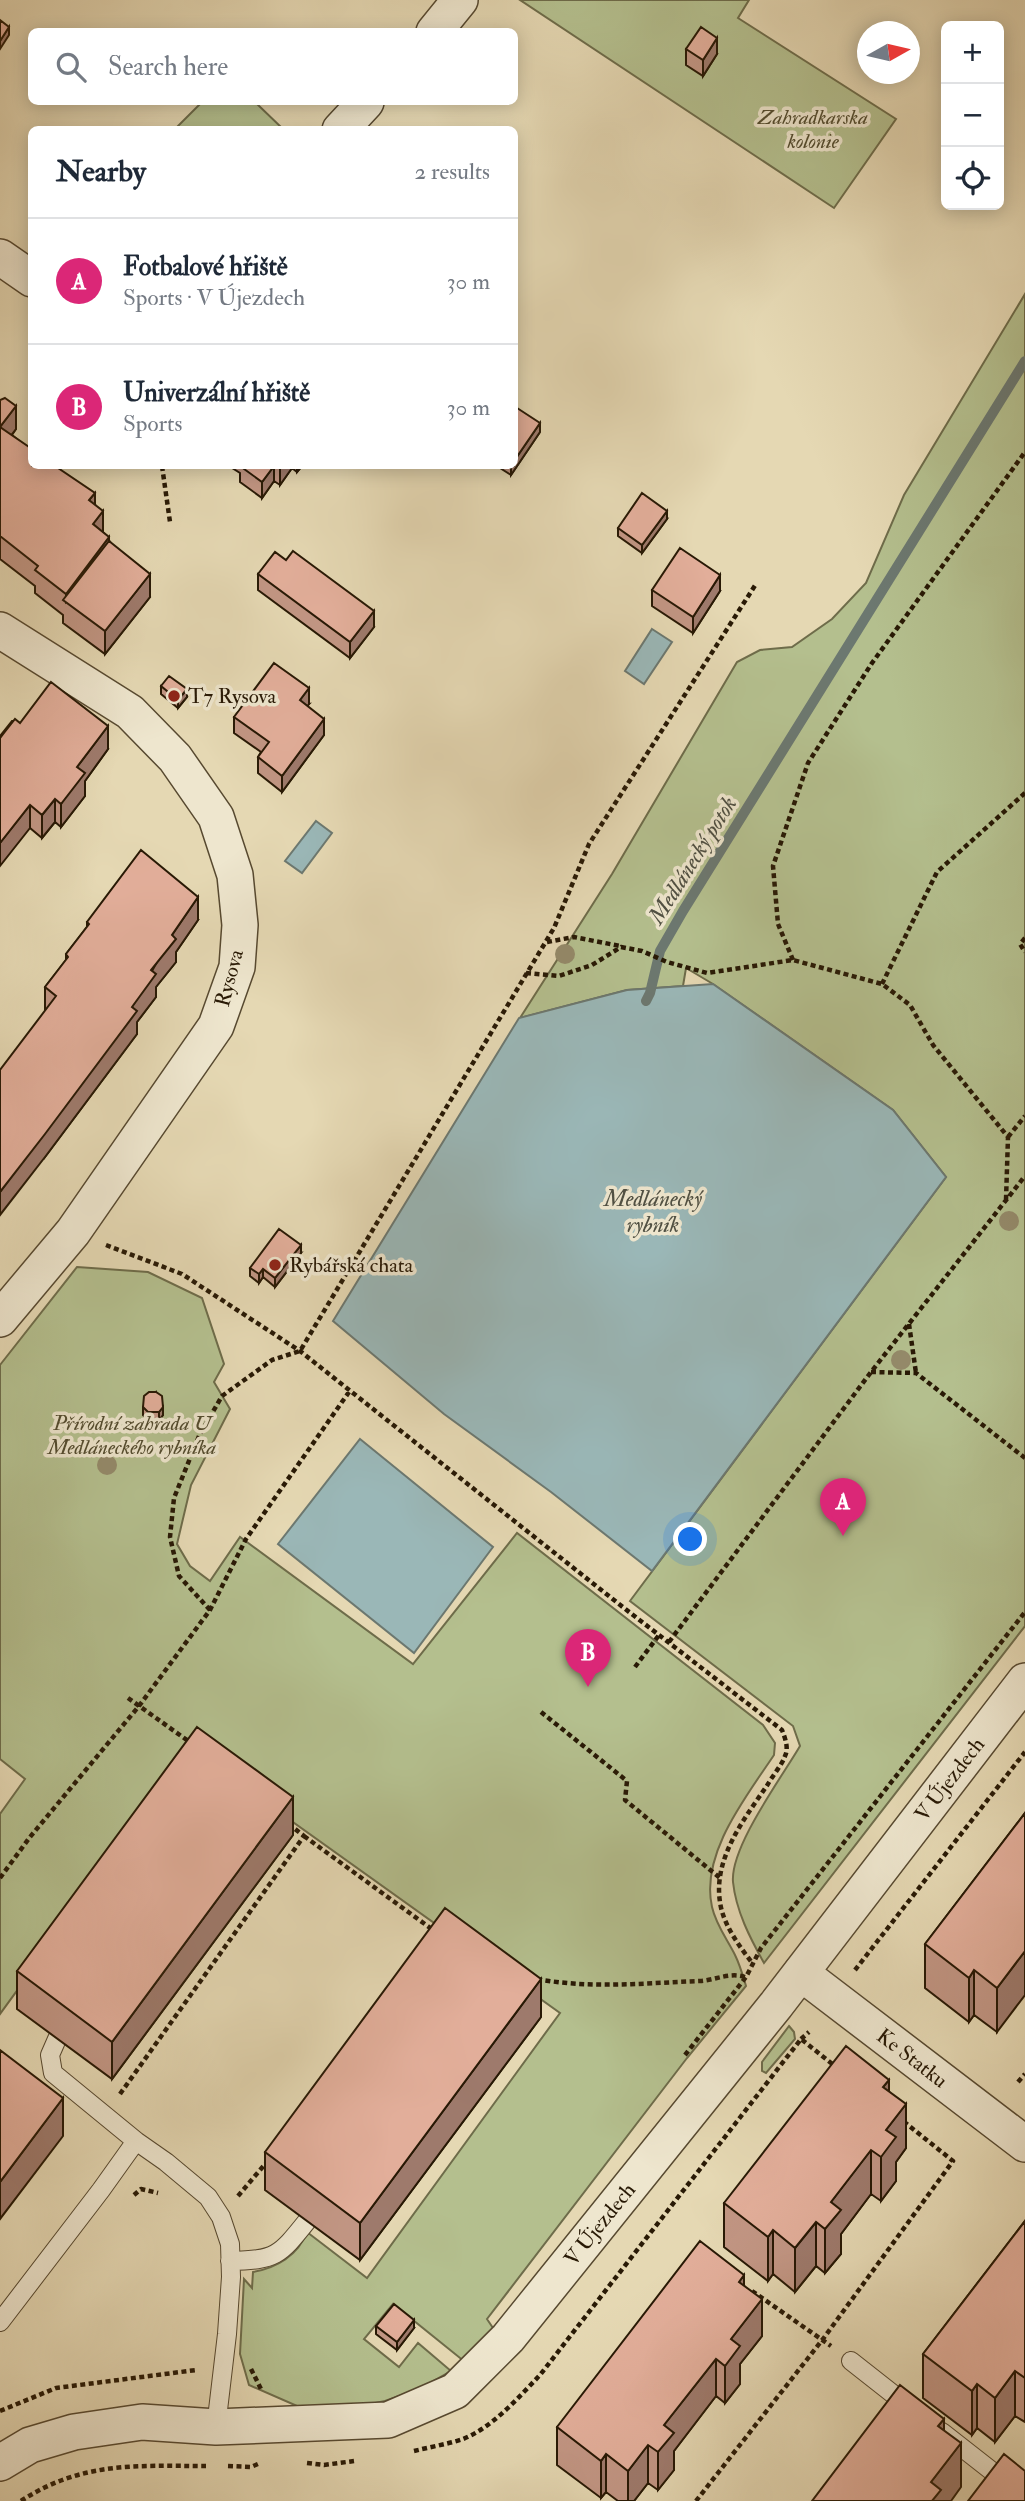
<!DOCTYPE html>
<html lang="en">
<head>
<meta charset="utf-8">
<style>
  :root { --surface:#fff; --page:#f6f6f7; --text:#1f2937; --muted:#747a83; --line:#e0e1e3; --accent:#db2777 }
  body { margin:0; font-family:"IM FELL Double Pica",serif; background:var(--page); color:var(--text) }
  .controls { position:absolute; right:21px; top:21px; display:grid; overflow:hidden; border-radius:10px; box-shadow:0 4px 18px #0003 }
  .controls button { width:63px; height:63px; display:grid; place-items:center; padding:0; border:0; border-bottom:2px solid var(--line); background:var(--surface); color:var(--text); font:35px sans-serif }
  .compass { position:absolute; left:857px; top:21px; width:63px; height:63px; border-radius:50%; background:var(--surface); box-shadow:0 4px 18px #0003; rotate:82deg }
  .you { position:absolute; left:691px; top:1540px; width:24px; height:24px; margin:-18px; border:5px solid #fff; border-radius:50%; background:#1a73e8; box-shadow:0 0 0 10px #1a73e833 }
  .badge { display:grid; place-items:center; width:46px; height:46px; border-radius:50%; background:var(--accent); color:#fff; font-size:23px; font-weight:700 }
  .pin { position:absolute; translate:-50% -58px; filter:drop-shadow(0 2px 4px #0008) }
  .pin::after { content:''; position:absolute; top:37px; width:24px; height:21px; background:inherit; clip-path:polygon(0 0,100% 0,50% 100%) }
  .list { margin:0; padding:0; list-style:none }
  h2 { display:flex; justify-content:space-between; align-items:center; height:91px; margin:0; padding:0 28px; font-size:30px }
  h2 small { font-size:23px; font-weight:400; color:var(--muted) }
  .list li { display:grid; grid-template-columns:46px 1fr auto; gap:21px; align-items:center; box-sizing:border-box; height:126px; padding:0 28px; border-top:2px solid var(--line) }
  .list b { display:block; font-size:26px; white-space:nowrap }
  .list p { margin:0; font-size:23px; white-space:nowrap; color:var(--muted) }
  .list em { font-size:23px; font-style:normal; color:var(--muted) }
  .icon { flex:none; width:38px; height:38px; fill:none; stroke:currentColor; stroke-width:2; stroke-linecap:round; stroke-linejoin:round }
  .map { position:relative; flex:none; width:1025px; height:2501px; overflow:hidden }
  .search { position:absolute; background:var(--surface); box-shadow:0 4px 18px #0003; left:28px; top:28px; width:490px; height:77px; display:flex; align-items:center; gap:18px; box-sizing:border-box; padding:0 24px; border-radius:10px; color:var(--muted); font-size:26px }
  .panel { position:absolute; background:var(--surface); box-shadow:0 4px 18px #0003; left:28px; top:126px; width:490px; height:343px; border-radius:10px }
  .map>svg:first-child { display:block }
  .green { fill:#b4bf8e; stroke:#6e6c4a; stroke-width:2 }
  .water { fill:#9ab7b7; stroke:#6c7870; stroke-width:2 }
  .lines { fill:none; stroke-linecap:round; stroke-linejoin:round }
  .stream { stroke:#6c7870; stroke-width:10 }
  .service-casing { stroke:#574930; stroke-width:20 }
  .minor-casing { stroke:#574930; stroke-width:38 }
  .path { stroke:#281905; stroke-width:4.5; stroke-dasharray:5 3.5; stroke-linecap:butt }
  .service { stroke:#eee6ce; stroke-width:18 }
  .minor { stroke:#eee6ce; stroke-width:35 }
  .tree { fill:#948a6a }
  .wall { fill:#c29684; stroke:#281905; stroke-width:2 }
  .shaded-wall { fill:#9e7a6c; stroke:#281905; stroke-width:2 }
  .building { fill:#e2ae9a; stroke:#281905; stroke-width:2 }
  .poi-dot { fill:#8f2418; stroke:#eee6ce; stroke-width:2.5 }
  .labels { text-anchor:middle; stroke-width:7; stroke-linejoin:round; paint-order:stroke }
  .park-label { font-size:21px; font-style:italic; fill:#524b2e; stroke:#eee6ce }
  .poi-label { font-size:21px; fill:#281905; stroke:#eee6ce; text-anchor:start }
  .street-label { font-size:21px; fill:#281905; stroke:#eee6ce }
  .water-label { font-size:23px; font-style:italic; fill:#505043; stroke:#eee6ce }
</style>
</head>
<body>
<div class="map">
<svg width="1025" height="2501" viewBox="0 0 1025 2501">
  <rect width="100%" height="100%" fill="#e5d8b3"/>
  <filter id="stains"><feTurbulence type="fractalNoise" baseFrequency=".00286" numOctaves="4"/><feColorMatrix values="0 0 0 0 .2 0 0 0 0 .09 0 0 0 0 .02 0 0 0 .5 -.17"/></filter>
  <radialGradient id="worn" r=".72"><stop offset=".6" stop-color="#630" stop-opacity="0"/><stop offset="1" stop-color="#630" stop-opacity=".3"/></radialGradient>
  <path class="green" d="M520,0H749L738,18L896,119L834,208Z
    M202,102H255L283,129H175Z
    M1025,294V1626L764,1963C750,1938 736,1911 733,1882C730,1847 782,1777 800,1746L793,1726L630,1601L946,1177L893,1110L713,984L686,968L683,986L627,990L520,1018L612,874L737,662L760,650L792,647L832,619L866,583L904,495Z
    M77,1267L148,1272L202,1298L224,1364L214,1382L230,1409L191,1485L177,1544L190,1566L210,1581L240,1537L413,1664L517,1533L763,1725L775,1743L774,1755C746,1797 700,1854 712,1907C716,1925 727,1939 735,1955C740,1965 743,1976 746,1986L687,2058L487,2319L493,2328V2333L465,2362L393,2304L364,2339L399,2367L418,2343L451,2371L419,2389L385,2401L346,2409L297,2406L249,2385L240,2354L244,2279L252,2288L253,2272C276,2268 298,2256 307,2232L367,2278L560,2013L192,1750L0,2014V1814L25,1779L0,1759V1365Z
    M789,2026L794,2032L795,2039L766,2073L762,2071V2062Z"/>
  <path class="water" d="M652,629L672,642L644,684L625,671Z
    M316,821L332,833L302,873L285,861Z
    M713,984L893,1110L946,1177L652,1571L551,1492L444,1414L333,1321L519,1018L627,990Z
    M360,1439L493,1547L414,1653L278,1544Z"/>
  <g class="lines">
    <path class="stream" d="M646,1001L650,993L660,951L683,911L1025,361"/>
    <g class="service-casing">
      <path id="service" d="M57,2039L50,2055L53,2073L136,2141
        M230,2261C276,2260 279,2256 307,2221
        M0,2322L101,2190L136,2141L166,2162L208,2197L221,2217L230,2244L231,2277L227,2334L216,2427
        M851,2361L912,2409
        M942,2432L993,2472"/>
    </g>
    <g class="minor-casing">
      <g id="minor">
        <path d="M434,32L460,0"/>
        <path d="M340,130L366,102"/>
        <path d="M0,257L32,279"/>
        <path d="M0,630L130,712L175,758L216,817L235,875L240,925L237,967L216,1026L73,1232L0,1319"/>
        <path id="s1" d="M801,1973L1025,2144"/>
        <path id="s2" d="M0,2463L30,2445L74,2432L142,2422L216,2427L388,2420L455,2391L508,2338L776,2005L1025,1681"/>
      </g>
    </g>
    <path class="path" d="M162,466L170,522
      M1025,938L1020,944L1025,952
      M547,942L574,937L620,946
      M793,960L778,924L773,866L808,763L872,663L1025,452
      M526,973L559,976L592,965L621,947L642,951L667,962L707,973L793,960L882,984L910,1005L933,1045L1008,1137L1006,1200
      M882,984L937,872L1025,793
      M1008,1137L1025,1116
      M106,1245L182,1274L300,1351L624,1608L782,1730C785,1738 789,1748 785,1756C782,1765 773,1775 768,1784C745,1818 713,1858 720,1902C723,1925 740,1947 753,1964
      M909,1324L916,1373
      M871,1372L916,1373L1025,1458
      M210,1610L179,1576L170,1537L174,1498L199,1436L222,1396L272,1360L300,1351L554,928L589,844L756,584
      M669,1642L871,1372L1025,1176
      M635,1667L659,1635
      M128,1698L191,1743
      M541,1712L627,1781L625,1800L720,1878
      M304,1836L433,1930
      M0,1878L30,1837L139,1706L210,1610L246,1539L349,1392
      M855,1970L1025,1752
      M537,1979C591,1989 646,1983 700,1981C716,1980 732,1971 747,1978
      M801,2039L809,2032
      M685,2055L746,1977L761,1948L1025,1612
      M1018,2082L1025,2074
      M120,2094L304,1836L290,1825
      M134,2195L141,2189L158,2193
      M238,2196L266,2163
      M752,2291L831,2346
      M251,2369L261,2389
      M0,2411L56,2388L196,2370
      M414,2451C430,2447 448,2444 463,2439C493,2427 518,2398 540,2375L801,2039L836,2067
      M307,2463L324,2465L354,2461
      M228,2466L251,2467L258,2464
      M21,2501C82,2461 137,2466 206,2466
      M696,2501L823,2339L953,2161L903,2121"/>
    <use href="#service" class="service"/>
    <use href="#minor" class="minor"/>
  </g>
  <g class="tree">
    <circle cx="565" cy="954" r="10"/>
    <circle cx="1009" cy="1221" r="10"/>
    <circle cx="901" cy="1360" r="10"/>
    <circle cx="107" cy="1465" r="10"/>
  </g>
  <path class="wall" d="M686,49L717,54L703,76L686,65Z
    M0,400L16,429L12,435L95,504L103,532L150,597L105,654L63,623V615L35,593V586L0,559Z
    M540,432L511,475L497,466H514Z
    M229,466H302L297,472L292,468L280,485L274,481L262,498L240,482V473Z
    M667,519L642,553L618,536V528Z
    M258,574L374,627L350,658L258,590Z
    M652,590L720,591L693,633L652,606Z
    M161,686L187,697L178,708L161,694Z
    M309,704L307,706L324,735L282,792L258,773V757L261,752L234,733V717Z
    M20,723L108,749L85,781V796L61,827L55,822L42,838L30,828Z
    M198,920L176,952V962L156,987V997L137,1022V1034L45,1157V987L66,960V954L87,927V922Z
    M301,1253L275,1287L263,1277L259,1283L250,1276V1268Z
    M156,1392L163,1415L159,1420H148L143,1415V1407Z
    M1025,1813L997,2032L974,2015L969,2022L925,1988V1944Z
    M293,1835L112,2079L17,2009V1971Z
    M541,2017L360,2260L265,2190V2152Z
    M889,2091L906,2148L896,2162V2181L881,2201L871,2194L841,2234V2254L825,2273L816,2266L795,2292L773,2274L768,2281L724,2247V2203Z
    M1025,2221V2422L1015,2416L995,2442L977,2428L972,2435L923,2398V2354Z
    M744,2285L762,2336L740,2364V2384L725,2403L716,2396L674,2451V2470L658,2490L648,2483L634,2501H618L606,2492L601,2498L557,2465V2427Z
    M376,2326L414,2328L397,2350L376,2334Z"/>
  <path class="shaded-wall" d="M9,27V35L0,49V41Z
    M717,38V54L703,76V60Z
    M16,406V429L0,450V427Z
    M540,423V432L511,475V467L512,466H514V461Z
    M274,466V481L262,498V482Z
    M282,466H292V468L280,485V469Z
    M297,466H302L297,472Z
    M95,493V516L89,500Z
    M103,511V534L93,524Z
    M667,511V519L642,553V545Z
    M109,537V560L66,602V594Z
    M150,574V597L105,654V631Z
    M720,575V591L693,633V617Z
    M374,611V627L350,658V642Z
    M309,688V704L300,716V700Z
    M187,689V697L178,708V700Z
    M324,719V735L282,792V776Z
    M108,726V749L85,781V796L61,827V804L77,767Z
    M55,799V822L42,838V815Z
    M30,805V828L0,866V843Z
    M198,897V920L176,952V962L156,987V997L137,1022V1034L45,1157L0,1215V1192L132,1007L172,935Z
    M301,1245V1253L275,1287V1278Z
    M263,1269V1277L259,1283V1274Z
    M163,1407V1415L159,1420V1412Z
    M293,1797V1835L112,2079V2042Z
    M1025,1951V1995L997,2032V1988Z
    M974,1970V2015L969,2022V1978Z
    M541,1979V2017L360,2260V2223Z
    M889,2080V2124L883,2087Z
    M63,2098V2136L0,2219V2182Z
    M906,2104V2148L896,2162V2181L881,2201V2157L886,2130Z
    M871,2150V2194L841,2234V2254L825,2273V2229L831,2202Z
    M816,2222V2266L795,2292V2248Z
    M773,2230V2274L768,2281V2237Z
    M744,2275V2312L739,2282Z
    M762,2299V2336L740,2364V2384L725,2403V2366L731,2339Z
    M414,2320V2328L397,2350V2342Z
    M716,2359V2396L674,2451V2470L658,2490V2452L664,2425Z
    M1015,2371V2416L995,2442V2398Z
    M977,2384V2428L972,2435V2391Z
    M944,2419V2463L938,2426Z
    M961,2443V2487L951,2501H931V2482Z
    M648,2445V2483L634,2501H628V2471Z
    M606,2454V2492L601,2498V2461Z"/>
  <path class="building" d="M0,20L9,27L0,41Z
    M701,27L717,38L703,60L686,49Z
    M5,398L16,406L0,427L32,449V466H55L95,493L89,500L103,511L93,524L109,537L66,594L35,570L38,566L0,536V400Z
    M514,406L540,423L514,461Z
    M240,466H274L262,482Z
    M642,493L667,511L642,545L618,528Z
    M109,541L150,574L105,631L63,600Z
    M680,548L720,575L693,617L652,590Z
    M293,551L374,611L350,642L258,574L275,552L286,560Z
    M274,663L309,688L300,700L324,719L282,776L258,757L269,742L234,717Z
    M169,676L187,689L178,700L161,686Z
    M51,682L108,726L77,767L85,773L61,804L55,799L42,815L30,805L0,843V738L15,719L20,723Z
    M12,721H13L0,738V736Z
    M141,850L198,897L172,935L176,939L151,970L156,974L132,1007L137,1011L45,1134L0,1192V1070L56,996L45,987L68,957L66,954L89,924L87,922Z
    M279,1229L301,1245L275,1278L263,1269L259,1274L250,1268Z
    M149,1392H156L162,1396L163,1407L159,1412H148L143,1407L144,1396Z
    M197,1727L293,1797L112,2042L17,1971Z
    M1025,1813V1951L997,1988L974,1970L969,1978L925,1944Z
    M445,1908L541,1979L360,2223L265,2152Z
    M846,2046L889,2080L883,2087L906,2104L886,2130L896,2137L881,2157L871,2150L831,2202L841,2210L825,2229L816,2222L795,2248L773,2230L768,2237L724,2203Z
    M0,2050L63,2098L0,2182Z
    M1025,2221V2378L1015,2371L995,2398L977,2384L972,2391L923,2354Z
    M700,2241L744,2275L739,2282L762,2299L731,2339L740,2346L725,2366L716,2359L664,2425L674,2433L658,2452L648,2445L628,2471L606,2454L601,2461L557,2427Z
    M394,2304L414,2320L397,2342L376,2326Z
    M900,2385L944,2419L938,2426L961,2443L931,2482L941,2490L932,2501H812Z
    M1004,2454L1025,2471V2501H968Z"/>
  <g class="poi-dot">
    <circle cx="174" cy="696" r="7"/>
    <circle cx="275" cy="1265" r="7"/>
  </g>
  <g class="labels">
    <g class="park-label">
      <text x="813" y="124">Zahradkarska<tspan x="813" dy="24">kolonie</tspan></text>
      <text x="132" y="1430">Přírodní zahrada U<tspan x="132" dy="24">Medláneckého rybníka</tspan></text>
    </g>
    <g class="poi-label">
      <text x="188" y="703">T7 Rysova</text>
      <text x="289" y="1272">Rybářská chata</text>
    </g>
    <g class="street-label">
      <text transform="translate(229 978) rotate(-75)" y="7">Rysova</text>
      <text dy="7" stroke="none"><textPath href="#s2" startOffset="1256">V Újezdech</textPath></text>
      <text dy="7" stroke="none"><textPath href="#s1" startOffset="140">Ke Statku</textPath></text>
      <text dy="7" stroke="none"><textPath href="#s2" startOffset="690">V Újezdech</textPath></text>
    </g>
    <g class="water-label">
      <text transform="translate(692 860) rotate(-58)" y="8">Medlánecký potok</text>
      <text x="653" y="1206">Medlánecký<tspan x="653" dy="26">rybník</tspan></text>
    </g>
  </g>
  <rect width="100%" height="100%" filter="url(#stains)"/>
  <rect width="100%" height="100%" fill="url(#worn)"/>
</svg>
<div class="controls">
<button>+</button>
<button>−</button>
<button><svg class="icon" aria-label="locate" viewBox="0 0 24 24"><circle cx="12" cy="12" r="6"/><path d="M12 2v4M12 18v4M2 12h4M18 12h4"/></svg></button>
</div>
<svg class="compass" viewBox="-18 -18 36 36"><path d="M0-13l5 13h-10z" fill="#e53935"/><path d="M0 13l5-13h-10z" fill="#747a83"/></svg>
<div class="you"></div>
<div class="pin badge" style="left:843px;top:1536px">A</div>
<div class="pin badge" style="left:588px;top:1687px">B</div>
<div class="search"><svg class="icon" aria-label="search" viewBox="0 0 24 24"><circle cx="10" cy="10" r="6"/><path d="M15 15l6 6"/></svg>Search here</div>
<section class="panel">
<h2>Nearby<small>2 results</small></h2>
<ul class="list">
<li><span class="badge">A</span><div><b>Fotbalové hřiště</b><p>Sports · V Újezdech</p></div><em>30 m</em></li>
<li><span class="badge">B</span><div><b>Univerzální hřiště</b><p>Sports</p></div><em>30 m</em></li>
</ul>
</section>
</div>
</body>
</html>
